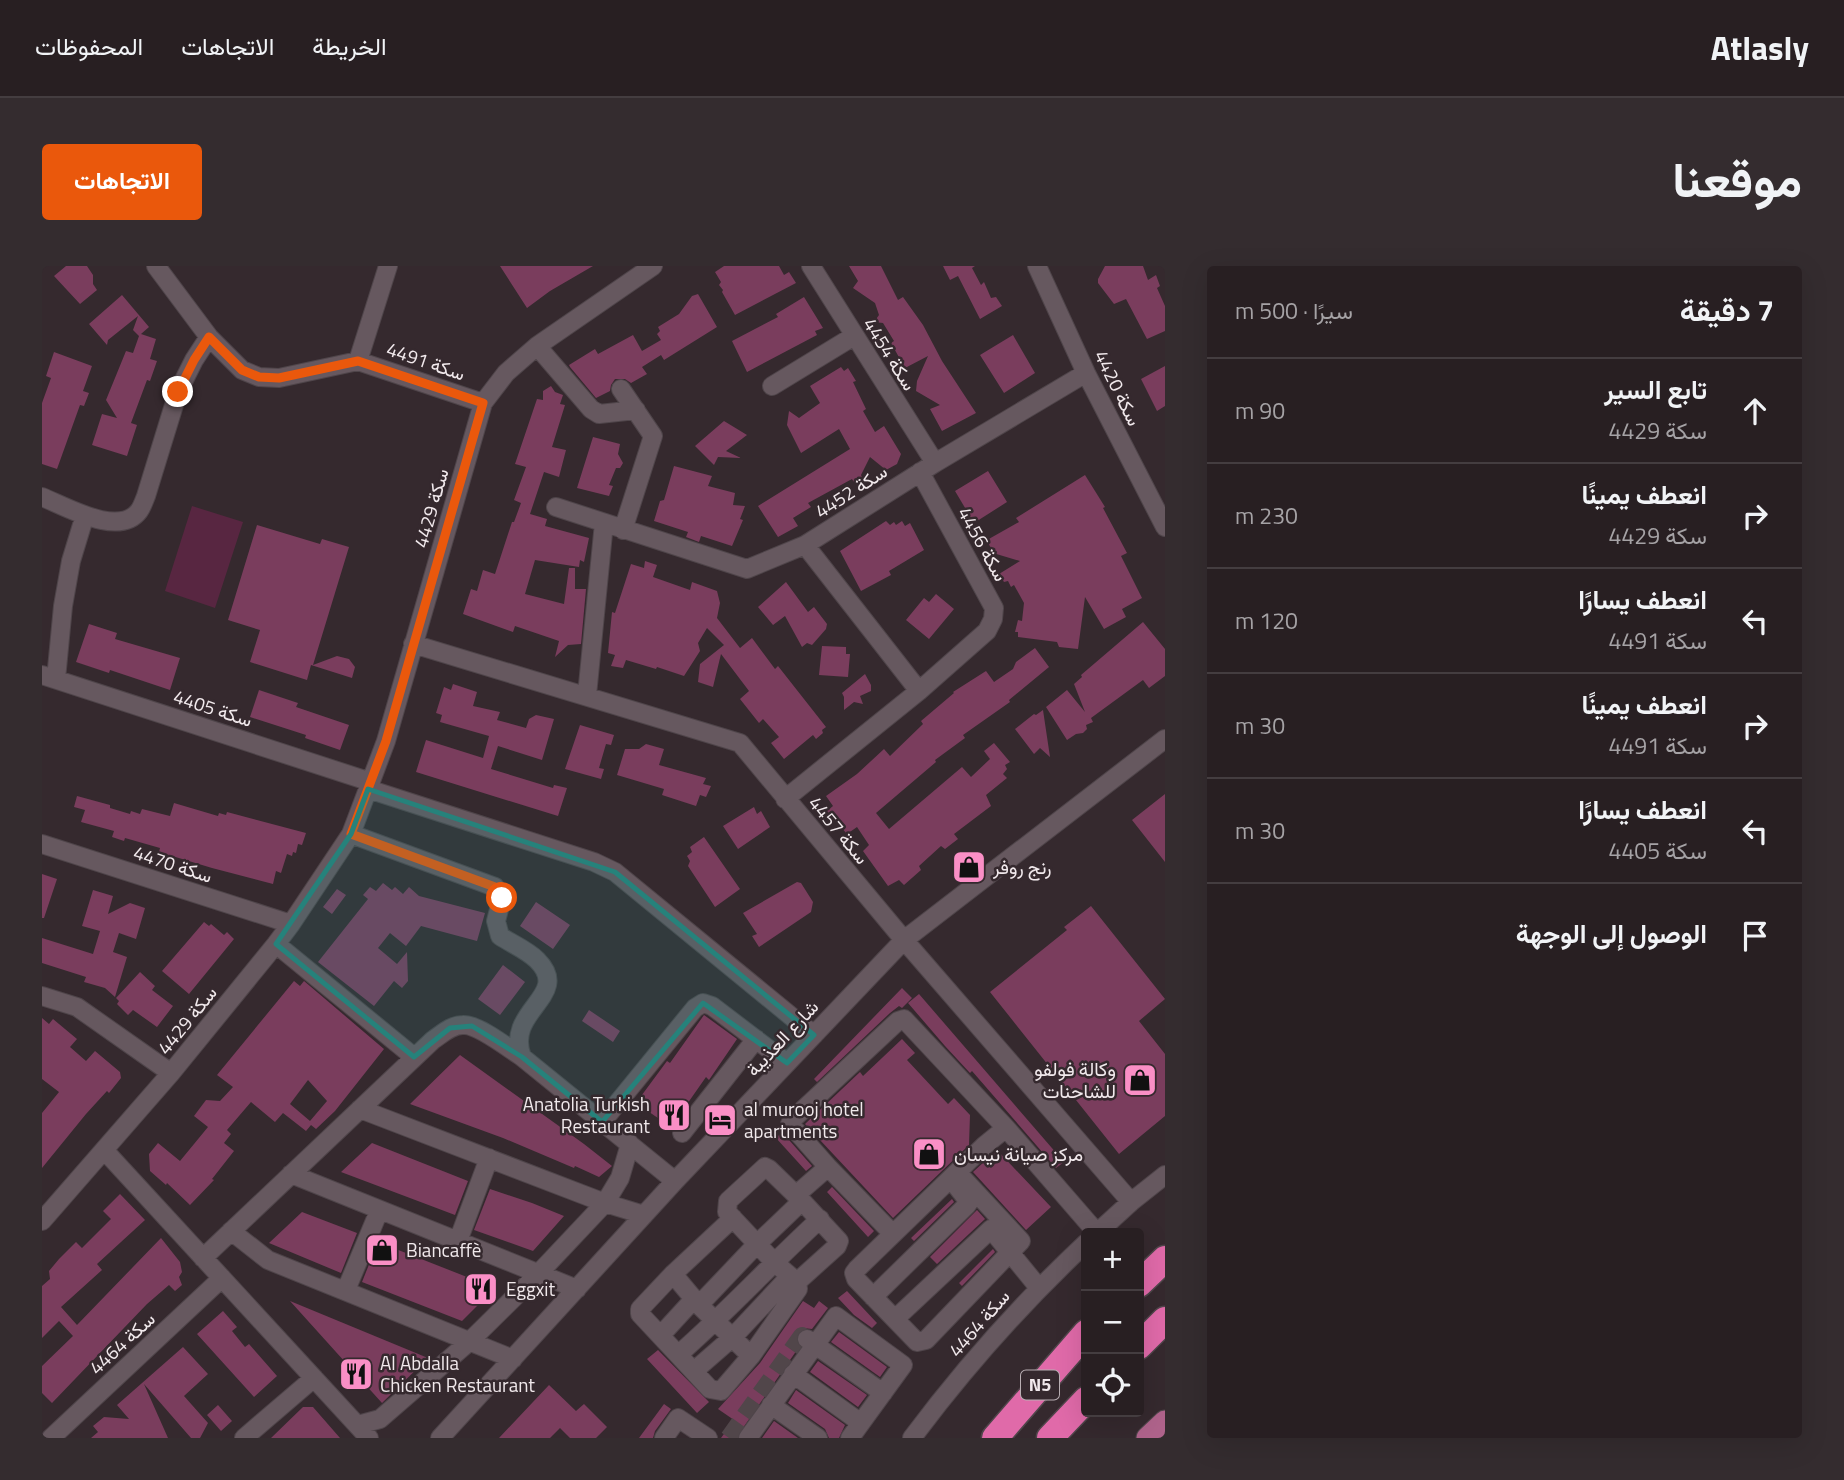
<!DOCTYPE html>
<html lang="ar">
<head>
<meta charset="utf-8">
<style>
  :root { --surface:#281f22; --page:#342c2f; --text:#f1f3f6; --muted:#a5a2a5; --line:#443d40; --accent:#ea580c }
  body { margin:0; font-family:"Titillium Web",Vazirmatn,sans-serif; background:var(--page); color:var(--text); direction:rtl }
  .controls { position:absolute; right:21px; bottom:21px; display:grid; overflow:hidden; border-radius:7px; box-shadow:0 7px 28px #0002 }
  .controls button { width:63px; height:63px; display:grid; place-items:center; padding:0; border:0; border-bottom:2px solid var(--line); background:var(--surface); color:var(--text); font:35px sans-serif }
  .stop { position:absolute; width:21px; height:21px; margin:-16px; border:5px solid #ea580c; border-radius:50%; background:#fff }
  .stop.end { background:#ea580c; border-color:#fff; box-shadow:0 2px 7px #0008 }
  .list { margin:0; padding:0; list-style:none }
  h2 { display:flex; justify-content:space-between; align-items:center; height:91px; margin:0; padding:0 28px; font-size:30px }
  h2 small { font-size:23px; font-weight:400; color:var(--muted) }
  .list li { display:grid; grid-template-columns:46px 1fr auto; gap:21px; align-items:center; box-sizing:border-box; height:105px; padding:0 28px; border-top:2px solid var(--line) }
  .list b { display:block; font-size:26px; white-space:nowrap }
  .list p { margin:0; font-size:23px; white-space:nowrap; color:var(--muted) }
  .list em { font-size:23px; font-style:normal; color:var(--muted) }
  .icon { flex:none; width:38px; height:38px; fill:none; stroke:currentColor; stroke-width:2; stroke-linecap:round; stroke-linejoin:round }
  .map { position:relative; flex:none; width:1123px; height:1172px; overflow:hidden; direction:ltr; border-radius:7px }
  header { display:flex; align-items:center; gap:42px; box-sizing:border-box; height:98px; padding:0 35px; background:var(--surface); border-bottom:2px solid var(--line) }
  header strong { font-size:33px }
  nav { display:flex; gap:38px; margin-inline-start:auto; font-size:24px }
  .intro { display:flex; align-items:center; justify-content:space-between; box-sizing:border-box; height:168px; padding:0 42px }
  h1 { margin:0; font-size:49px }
  .button { padding:18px 32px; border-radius:7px; background:var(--accent); color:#fff; font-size:24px; font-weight:700 }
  main { display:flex; gap:42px; padding:0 42px }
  aside { flex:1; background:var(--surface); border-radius:7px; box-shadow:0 7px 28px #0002 }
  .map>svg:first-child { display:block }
  .green { fill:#582641 }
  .building { fill:#7a3d5d; fill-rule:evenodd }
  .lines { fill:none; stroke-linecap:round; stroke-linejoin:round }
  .minor-tunnel { stroke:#51464a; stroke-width:18; stroke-dasharray:18 9; stroke-linecap:butt }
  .minor-casing { stroke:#4f454a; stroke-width:20 }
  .major-casing { stroke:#4f454a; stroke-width:25 }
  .highway-casing { stroke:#4f454a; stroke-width:29 }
  .minor { stroke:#66585f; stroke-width:18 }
  .major { stroke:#af638b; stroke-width:23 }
  .highway { stroke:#e06aa9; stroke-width:26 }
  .route { stroke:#ea580c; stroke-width:9 }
  .marked { fill:#26827b; fill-opacity:0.2; stroke:#26827b; stroke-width:5; stroke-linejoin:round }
  .labels { text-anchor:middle; stroke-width:5; stroke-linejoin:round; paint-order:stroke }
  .shield { fill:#35292e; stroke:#b9afb3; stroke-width:2 }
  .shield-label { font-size:18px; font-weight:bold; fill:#f1e9ec }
  .street-label { font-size:19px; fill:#f1e9ec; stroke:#35292e }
  .poi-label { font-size:19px; fill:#f1e9ec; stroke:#35292e; text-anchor:start }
</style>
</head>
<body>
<header>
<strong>Atlasly</strong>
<nav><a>الخريطة</a><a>الاتجاهات</a><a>المحفوظات</a></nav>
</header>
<div class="intro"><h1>موقعنا</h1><a class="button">الاتجاهات</a></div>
<main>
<aside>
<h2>7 دقيقة<small>سيرًا · 500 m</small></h2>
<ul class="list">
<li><svg class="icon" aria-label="ahead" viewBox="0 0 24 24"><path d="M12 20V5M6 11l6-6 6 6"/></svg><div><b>تابع السير</b><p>سكة 4429</p></div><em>90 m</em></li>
<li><svg class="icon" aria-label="right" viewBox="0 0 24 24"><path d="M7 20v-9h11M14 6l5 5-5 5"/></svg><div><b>انعطف يمينًا</b><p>سكة 4429</p></div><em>230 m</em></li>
<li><svg class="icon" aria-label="left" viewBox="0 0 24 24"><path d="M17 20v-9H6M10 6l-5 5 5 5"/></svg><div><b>انعطف يسارًا</b><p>سكة 4491</p></div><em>120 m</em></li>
<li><svg class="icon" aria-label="right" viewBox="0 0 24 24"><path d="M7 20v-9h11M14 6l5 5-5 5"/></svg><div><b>انعطف يمينًا</b><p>سكة 4491</p></div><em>30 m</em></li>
<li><svg class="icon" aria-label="left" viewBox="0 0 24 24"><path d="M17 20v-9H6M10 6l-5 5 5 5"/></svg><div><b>انعطف يسارًا</b><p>سكة 4405</p></div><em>30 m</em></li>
<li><svg class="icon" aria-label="arrive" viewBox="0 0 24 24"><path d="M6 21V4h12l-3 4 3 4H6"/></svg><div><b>الوصول إلى الوجهة</b></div></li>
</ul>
</aside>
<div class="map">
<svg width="1123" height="1172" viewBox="0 0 1123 1172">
  <rect width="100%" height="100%" fill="#35292e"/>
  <path class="green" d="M150,240L201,256L173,342L123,325Z"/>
  <path class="building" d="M24,0H45L51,9V18L55,24L38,38L12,10Z
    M458,0H551L508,25L485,42Z
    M682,0H737L742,9L747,6L754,17L693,49L680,26L681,24L677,19L679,16L673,6Z
    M807,0H839L856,34L861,31L881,59L900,95L934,147L900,165L888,143L898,139L874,125L875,115L886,90L863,102L849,77L852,75L841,57L832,56L837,49L833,37L811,22L816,15Z
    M901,0H933L930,2L939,19L942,16L949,32L954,31L960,40L938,53L916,10L908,14Z
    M1063,0H1101L1106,14L1114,9L1118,20L1115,22L1123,40V65L1105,73L1084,33L1072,38L1056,17V13Z
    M656,28L675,61L622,94L619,89L600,101L605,108L589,117L583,113H573L569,119L568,125L554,132L528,101L527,99L553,83L556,88L591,69L600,85L619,74L615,68L618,65L616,61L637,48L650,30Z
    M80,29L107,61L99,68L114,73L108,93L115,95L108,115L105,114L89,157L95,159L85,190L50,179L60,148L75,152L64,134L84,85L91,87L97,70L91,64L96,50L66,74L65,79L47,58Z
    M762,31L781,62L773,65L775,69L705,106L690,75L736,51L734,48Z
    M971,69L993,107L962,127L938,89Z
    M12,86L50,100L41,125L47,127L42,140L38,139L15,203L0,198V137L9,112L4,110Z
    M1123,100V140L1115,145L1099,113Z
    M799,101L802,105L806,102L814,115L811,116L824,143L821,145L833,166L842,160L859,188L855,198L844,204L828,191L819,209L821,214L813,218L810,213L766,237L769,241L751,252L756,260L736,271L716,240L808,183L797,163L759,187L745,159L747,145L757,152L778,137L768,120Z
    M509,120L513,126L521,129L518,138L523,139L510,181L524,184L517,211L502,206L488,248L505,253L503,260L547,272L542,296L538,294L537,301L493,294L483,328L522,338L527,302H533V323H544L539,378L526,379L513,391L517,375L473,360L471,366L421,348L429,323L435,325L441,304L453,308L470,256H472L479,237L472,234L484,201L473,198L495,133L501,134V125Z
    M682,155L705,169L684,185L699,192L676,191L672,199L653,180Z
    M551,171L578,178L576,188L581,197L578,202H574L567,219L571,220L567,230L535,222Z
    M632,200L670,210L666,220L693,227L691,239L703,240L698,253L701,254L690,280L659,270L657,276L644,271L646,266L612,255L618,235L622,234Z
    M946,205L965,236L932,257L913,225Z
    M1043,209L1063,241L1061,242L1085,287L1079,290L1100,332L1080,343L1084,351L1062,363L1043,331L1036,383L1017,381L1015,376L976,371V366H973L976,354L980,355L982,337L972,319L969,321L966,315L962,316L957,308L978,295L951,287L945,274L977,256L974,252Z
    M844,255L848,259L852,256L854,259L860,255L863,260L868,257L882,284L847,305L849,309L819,325L798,285Z
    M215,259L278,278L280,273L307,281L271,399L295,390L307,393L313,401L310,412L269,399L265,414L208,396L218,364L186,354Z
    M603,295L615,299L611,311L648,324L650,316L675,325L678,337L675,352L698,382L710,372L733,403L736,400L784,461L780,464L781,467L774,473L771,469L742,493L729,477L737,471L721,453L717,457L698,433L707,425L679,388L671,421L656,416L658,398L682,379L665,362L656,377L658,385L642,410L615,401L614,403L584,394L581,402L569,400L573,389L566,387L570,346L573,347L589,298L602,302Z
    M744,316L766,346L772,341L785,358L784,363L770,379L765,377L760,381L743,350L731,359L716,341Z
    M894,328L912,343L887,373L864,354L882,332L887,336Z
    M1101,356L1123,383V410L1107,422L1101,414L1049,452L1051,456L1044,459L1045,463L1041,467L1034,468L1025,474L1004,441L1025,424L1043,446L1032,418L1040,411L1039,409Z
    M47,358L75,367L73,373L138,392L128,424L68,404L67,407L34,396Z
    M780,380L804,381V388H808L806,411L777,409Z
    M993,382L1007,401L967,434L968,436L921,469L923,472L893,494L894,496L834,547L847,563L920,501L929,511L948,493L942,485L952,477L968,496L963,499L965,503L961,508L965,512L944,529L949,540L912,568L916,573L903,583L899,580L877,600L879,604L862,619L857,614L846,620L821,585L827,579L815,561L805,568L785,545L791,540L784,530L815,508L842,483L848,490L881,458L879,455L912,427L911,426L944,405L952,416L971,403L974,396Z
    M823,408L829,419V425L818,430L821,438L812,436L802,444V431L800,427Z
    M411,418L435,426L431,440L458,446L455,454L484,462L487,453L494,449L512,453L500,494L456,480L449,503L511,522L512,519L525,522L516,550L374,506L384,474L441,492L447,470L398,456L400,449L394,447L402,421L409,424Z
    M217,424L256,437L254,441L307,459L298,484L263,472L264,469L208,451Z
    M1001,444L1008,491L998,482L992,488L973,463L992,448L994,449Z
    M538,459L572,469L569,479L564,478L557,502L562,503L559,513L523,503Z
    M604,478L622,483L617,499L664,512L661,518L669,520L664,531L658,529L654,540L620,529L622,523L575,509L583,483H597Z
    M1123,528V596L1090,554Z
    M35,530L68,539V542L88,548L89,545L98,548L100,543L128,550L132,537L176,550L177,547L184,549L185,546L264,567L260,579L256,578L254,587L251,586L250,590L245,588L239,607L234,605L231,618L170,602L117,586L118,582L83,572L82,575L70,571L72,565L39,556L43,544L32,541Z
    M712,541L715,548L719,545L728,561L696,583L681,560Z
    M662,571L698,623L673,641L646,600L648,595L645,590L650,586L648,581Z
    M0,608L15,613L2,652H0Z
    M755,616L759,617L771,636L769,646L717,681L710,670L715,668L701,647Z
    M341,617L350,624L353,621L361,628L367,621L377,630L443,647L435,675L379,660L364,680L348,667L336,682L355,698L365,686L366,715L360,722L352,715L332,740L276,696L326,633L321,629L328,621L334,625Z
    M295,623L304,629L290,648L281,641Z
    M51,624L71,630L66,648L88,637L103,642L94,673L77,667L71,686L85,691L73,731L63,722L42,716L44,711L0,697V672L51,688L58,665L40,660Z
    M494,636L528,659L511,683L478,660Z
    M1049,640L1123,733L1097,755L1123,788V850L1077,888L948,726L1025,664L1022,661Z
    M162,656L167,660L169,658L182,669L185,666L192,673L147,728L120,705Z
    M461,699L483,716L458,749L436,733Z
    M98,706L113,720L110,724L131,740L115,761L91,744L86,749L75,738L77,735L74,732Z
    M252,715L258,720L262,715L342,783L293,845L274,863L269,859L264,865L241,847L233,856L209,836L185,864L189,868L182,877L192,885L170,913L172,914L148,939L125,917L124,919L108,905L107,888L116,877L138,895L166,861L152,850L164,834L178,835L191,821L175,809ZM266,814L285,835L268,855L248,838Z
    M860,722L870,732L860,742L857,740L848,747L775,816L772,813Z
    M877,728L1022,896L1014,902L930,805L928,807L903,780L866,737Z
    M547,744L578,765L571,776L540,755Z
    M662,749L695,773L667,814L664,811L629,861L594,837L625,795L628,797Z
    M0,752L7,758L11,753L35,773L28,781L44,795L53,785L78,806L79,812L67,827L65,825L44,848L0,902V847L17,826L0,813Z
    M860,773L873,787L865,794L906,838L912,832L928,849L927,879L851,952L763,858L818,806L821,810Z
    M418,789L542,878L570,900L557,911L533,900L532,902L461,872L368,838Z
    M740,866L770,900L764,905L734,872Z
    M330,877L426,915L413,949L299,906Z
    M955,884L1009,941L984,964L931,906Z
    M790,921L832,965L826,971L785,926Z
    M448,923L490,937L522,950L491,985L432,964Z
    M78,928L103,954L55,998L60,1004L19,1041L35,1059L119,972L138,996L140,1006L137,1011L140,1019L133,1025L127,1019L105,1038L10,1137L0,1127V1100L31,1070L17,1055L0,1072V1020L8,1013L7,1005L17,993L34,976L40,982L69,953L61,945Z
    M910,933L912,936L872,975L869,972Z
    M935,944L943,953L895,998L888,991Z
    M260,946L315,967L299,1007L227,977Z
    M336,976L425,1011L453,1022L420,1055L320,1016Z
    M951,983L953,986L920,1020L917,1017Z
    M805,1025L835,1057L830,1062L812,1049L796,1032Z
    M248,1035L386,1092L340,1137Z
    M761,1035L772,1042L777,1035L786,1042L770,1063L761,1062L755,1067L754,1073L757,1081L694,1172H679L692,1154L676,1143L718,1097Z
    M181,1045L195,1061L190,1065L203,1081L207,1078L235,1110L212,1131L155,1068Z
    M797,1066L845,1101L838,1111L789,1076Z
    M141,1081L166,1108L142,1130L166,1157L158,1172H149L102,1118L126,1172H49L56,1166L51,1160L62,1151L87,1153L75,1139Z
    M616,1084L667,1136L655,1147L605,1093Z
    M776,1095L825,1129L816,1141L768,1106Z
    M507,1119L534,1145L542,1138L565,1161L554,1172H528L518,1162L508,1172H457Z
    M754,1124L803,1159L797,1172H787L783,1163L746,1137Z
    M622,1138L629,1143L613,1165L611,1172H597Z
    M176,1139L190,1155L179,1165L165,1149Z
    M261,1141H271L298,1172H229Z
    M732,1155L756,1172H720Z"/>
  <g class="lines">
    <path class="minor-tunnel" d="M687,1172L760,1070L765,1073"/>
    <g class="minor-casing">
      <path id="minor" d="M114,0L167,71L200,104L217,111L237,112L316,95L441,137
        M769,0L893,197
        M995,0L1044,107L1123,261
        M495,80L549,143L557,148L594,144
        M316,95L346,0
        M730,120L812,70
        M579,123L611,170L581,264
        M0,231C23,240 77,272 97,245C100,241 102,235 104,230L136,126L152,94L167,71
        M514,241L705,303L763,279L893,197L1044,107
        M763,279L877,425
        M371,378L698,477L862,674L1089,936
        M0,409L329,516
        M14,413L21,340L29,295L43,249
        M545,429L562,257
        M326,523L552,596L573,606L772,769
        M743,533L877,425L945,365L951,353L952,342L878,206
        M309,568L453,621L460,632L454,655L458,670C470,678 485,684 495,694C531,730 462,744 480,791L633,915
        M0,578L249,658
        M234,678L372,791
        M0,730L35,741L129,807
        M318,843L563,937L602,949
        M560,856L653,742L661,737L670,740L745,797
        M640,867L714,773
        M63,885L327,1172
        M786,901L851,968
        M915,906L979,975L884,1074L875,1076L814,1013L812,1007L815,1003L943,879L964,862L1055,967
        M249,908L535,1023
        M754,929L786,901L748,858L751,853L856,755L862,753L964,862
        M691,952L631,1008L598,1043V1048L668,1123L679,1125L709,1090
        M0,955L129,807L234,678L249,658L309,568L326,523L344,475L441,137L464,107L495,80L611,0
        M189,965L226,994L471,1093
        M1055,967L1089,936L1123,909
        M416,975L447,892
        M161,992L391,774C400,768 409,759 421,759C436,758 466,782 480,791
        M631,1008L657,1039
        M755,1016L795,980L797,975L760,935L715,978L657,1039L709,1090L756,1023L755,1016L732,996L685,946L686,935L723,901L727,903L760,935
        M304,1024L337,945
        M831,1031L925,939L927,936L913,918
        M853,1053L949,963L997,1022
        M619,1069L652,1033
        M765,1073L841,1127
        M637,1088C686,1045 730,997 778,953
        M652,1105L691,1071L748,1010
        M751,1108L819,1157
        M729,1139L776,1172
        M316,1159L338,1153L428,1075L497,1007L563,937L578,912L588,878
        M9,1172L180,1012
        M202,1172L272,1112
        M398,1172L633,915L862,674L1123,473
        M622,1172L636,1152L666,1172
        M706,1172L794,1050L861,1099L808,1172
        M870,1172C923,1101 980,1037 1044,977"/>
    </g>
    <g class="major-casing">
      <path id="major" d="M1106,1172L1123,1156"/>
    </g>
    <g class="highway-casing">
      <path id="highway" d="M1097,1018L1123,993
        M1097,1080L1123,1054
        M953,1172L1044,1067
        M1008,1172L1044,1134"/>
    </g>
    <use href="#minor" class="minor"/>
    <use href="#major" class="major"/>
    <use href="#highway" class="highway"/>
  </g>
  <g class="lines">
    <path class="route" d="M136,126L152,94L167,71L200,104L217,111L237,112L316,95L441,137L344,475L309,568L453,621L460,632"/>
  </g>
  <path class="marked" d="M326,523L573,606L772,769L745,797L661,737L560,856L480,791L430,760L408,762L372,791L234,678L309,568Z"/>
  <defs>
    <g id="shop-square" transform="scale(1.75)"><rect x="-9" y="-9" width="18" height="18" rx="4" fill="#fa8fc6" stroke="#35292e"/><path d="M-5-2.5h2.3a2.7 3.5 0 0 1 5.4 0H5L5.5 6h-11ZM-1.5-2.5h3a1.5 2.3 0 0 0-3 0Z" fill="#111"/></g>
    <g id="restaurant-square" transform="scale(1.75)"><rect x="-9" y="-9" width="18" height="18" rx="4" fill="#fa8fc6" stroke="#35292e"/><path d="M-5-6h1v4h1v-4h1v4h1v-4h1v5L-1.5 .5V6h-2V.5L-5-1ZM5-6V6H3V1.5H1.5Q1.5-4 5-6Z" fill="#111"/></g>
    <g id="hotel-square" transform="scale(1.75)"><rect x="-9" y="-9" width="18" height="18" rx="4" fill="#fa8fc6" stroke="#35292e"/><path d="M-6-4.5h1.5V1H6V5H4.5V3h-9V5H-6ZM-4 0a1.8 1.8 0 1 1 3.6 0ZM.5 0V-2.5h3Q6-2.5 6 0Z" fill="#111"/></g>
  </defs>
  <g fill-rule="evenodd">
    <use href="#shop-square" x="927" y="601"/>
    <use href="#shop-square" x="1098" y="814"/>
    <use href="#restaurant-square" x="632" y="849"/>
    <use href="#hotel-square" x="678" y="854"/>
    <use href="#shop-square" x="887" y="888"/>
    <use href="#shop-square" x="340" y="984"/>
    <use href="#restaurant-square" x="439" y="1023"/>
    <use href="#restaurant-square" x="314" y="1108"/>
  </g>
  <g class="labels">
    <rect class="shield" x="979" y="1104.5" width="38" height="29" rx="5"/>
    <g class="shield-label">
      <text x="998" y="1125">N5</text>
    </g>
    <g class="street-label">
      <text transform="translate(848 88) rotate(58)" y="7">سكة 4454</text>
      <text transform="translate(384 95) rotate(19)" y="7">سكة 4491</text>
      <text transform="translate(1076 122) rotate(64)" y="7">سكة 4420</text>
      <text transform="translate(809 225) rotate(-33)" y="7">سكة 4452</text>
      <text transform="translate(389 242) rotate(-74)" y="7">سكة 4429</text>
      <text transform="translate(941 278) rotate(61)" y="7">سكة 4456</text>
      <text transform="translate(171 442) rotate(18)" y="7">سكة 4405</text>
      <text transform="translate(797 564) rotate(50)" y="7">سكة 4457</text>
      <text transform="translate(131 598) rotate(18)" y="7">سكة 4470</text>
      <text transform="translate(145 754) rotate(-51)" y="7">سكة 4429</text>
      <text transform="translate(740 772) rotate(-47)" y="7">شارع العذيبة</text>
      <text transform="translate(937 1057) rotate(-49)" y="7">سكة 4464</text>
      <text transform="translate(80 1077) rotate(-43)" y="7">سكة 4464</text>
    </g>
    <g class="poi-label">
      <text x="951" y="608">رنج روفر</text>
      <text x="1074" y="810" text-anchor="end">وكالة فولفو<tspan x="1074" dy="22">للشاحنات</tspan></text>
      <text x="608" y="845" text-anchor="end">Anatolia Turkish<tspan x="608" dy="22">Restaurant</tspan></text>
      <text x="702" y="850">al murooj hotel<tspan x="702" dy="22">apartments</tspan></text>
      <text x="912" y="895">مركز صيانة نيسان</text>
      <text x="364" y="991">Biancaffè</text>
      <text x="464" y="1030">Eggxit</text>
      <text x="338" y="1104">Al Abdalla<tspan x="338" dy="22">Chicken Restaurant</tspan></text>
    </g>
  </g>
</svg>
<div class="controls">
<button>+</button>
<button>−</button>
<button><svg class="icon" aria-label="locate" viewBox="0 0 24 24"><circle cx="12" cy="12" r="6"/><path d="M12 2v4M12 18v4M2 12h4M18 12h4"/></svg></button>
</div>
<div class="stop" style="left:460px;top:632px"></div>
<div class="stop end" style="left:136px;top:126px"></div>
</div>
</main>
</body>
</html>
